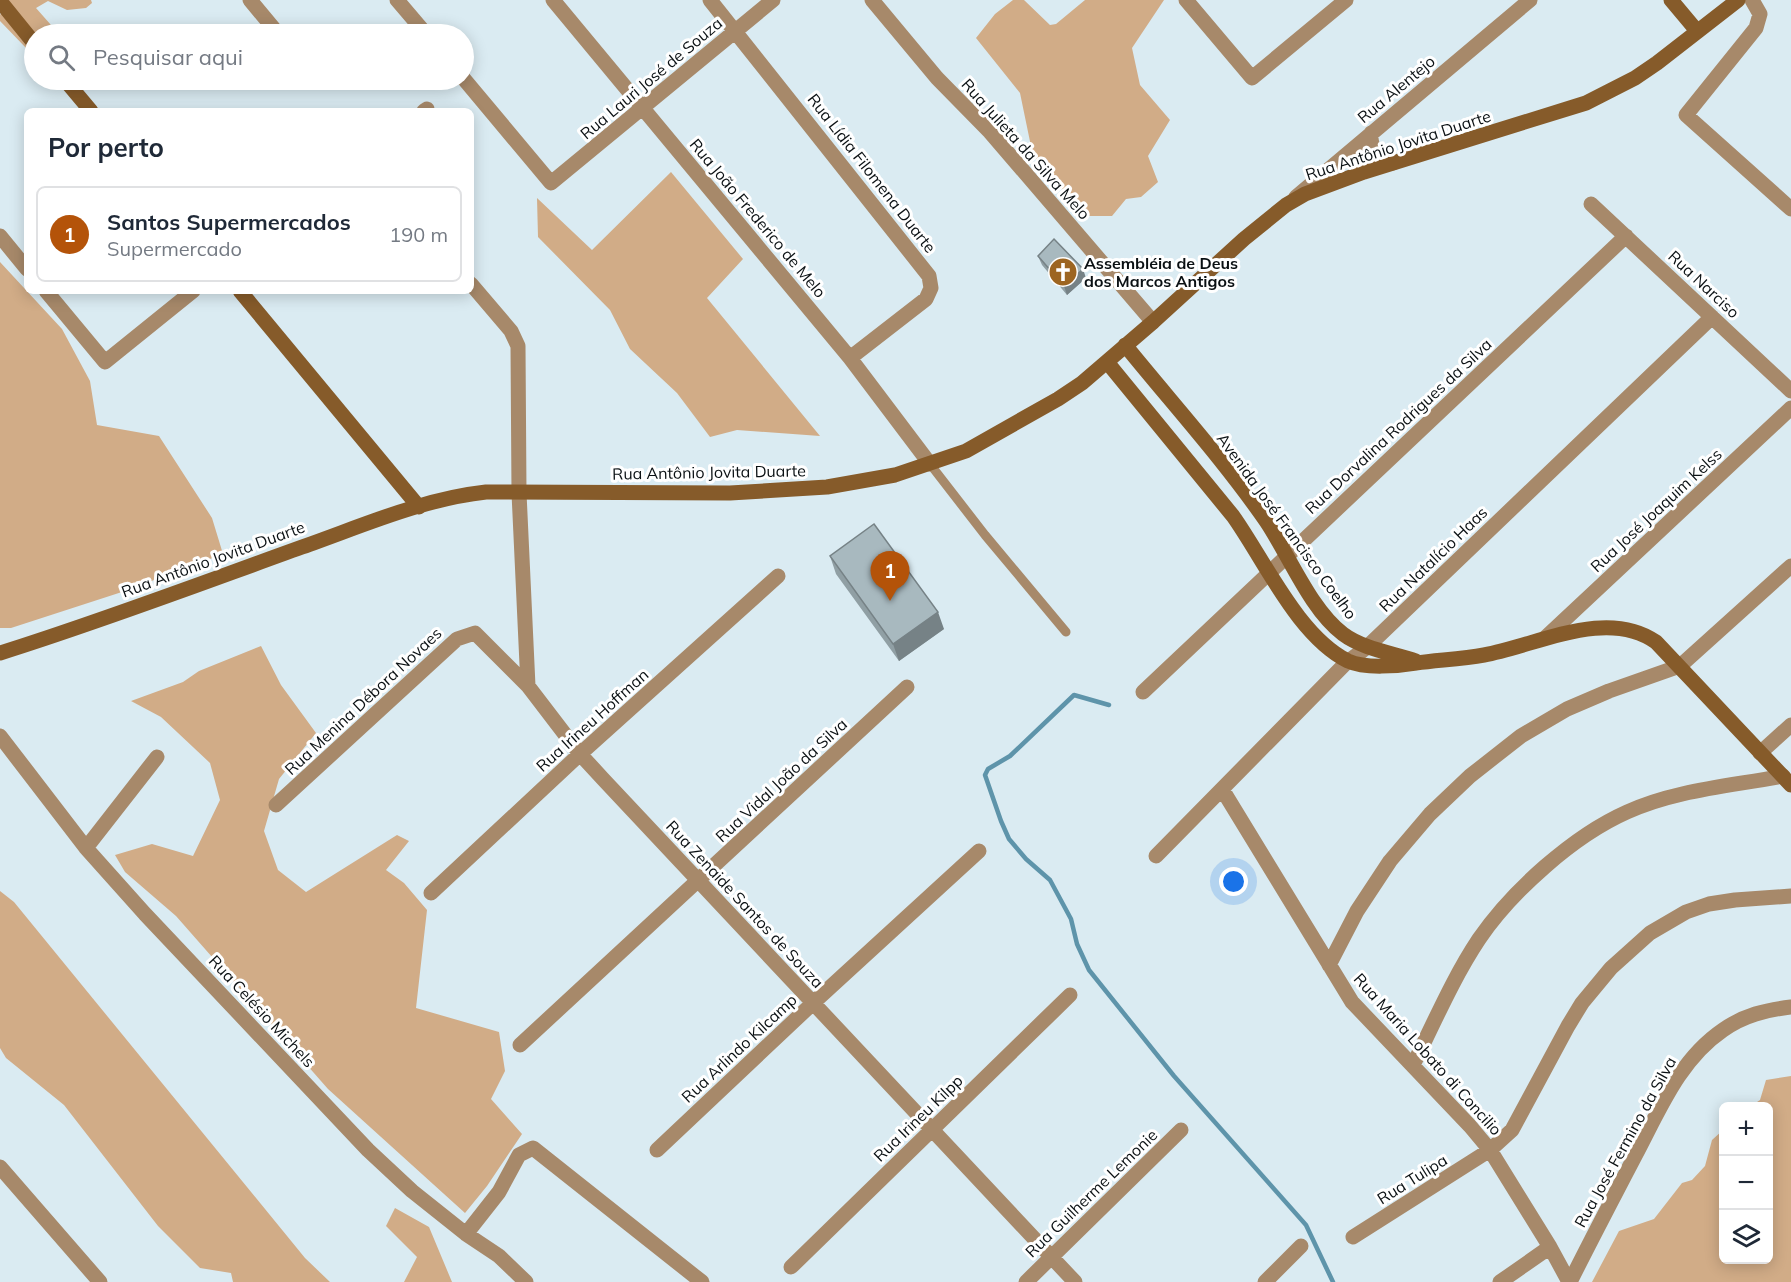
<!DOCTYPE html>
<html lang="pt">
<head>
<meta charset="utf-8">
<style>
  :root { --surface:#fff; --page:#f2f2f3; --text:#1f2937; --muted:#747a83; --line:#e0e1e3; --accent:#b45309 }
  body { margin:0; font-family:Mulish,sans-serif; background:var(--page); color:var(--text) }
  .controls { position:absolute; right:18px; bottom:18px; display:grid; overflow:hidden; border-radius:9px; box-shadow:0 3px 15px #0003 }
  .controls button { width:54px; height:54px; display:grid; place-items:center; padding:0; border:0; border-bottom:2px solid var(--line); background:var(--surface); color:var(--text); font:30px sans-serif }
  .you { position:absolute; left:1234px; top:882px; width:21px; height:21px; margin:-15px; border:4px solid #fff; border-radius:50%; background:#1a73e8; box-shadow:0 0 0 9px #1a73e833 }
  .badge { display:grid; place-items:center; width:39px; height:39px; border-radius:50%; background:var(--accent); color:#fff; font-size:20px; font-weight:700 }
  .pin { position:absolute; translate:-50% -50px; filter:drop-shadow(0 2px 3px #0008) }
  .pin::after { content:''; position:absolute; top:32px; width:21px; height:18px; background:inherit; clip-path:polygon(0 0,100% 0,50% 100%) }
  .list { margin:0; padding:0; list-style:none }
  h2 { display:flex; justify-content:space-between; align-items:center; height:78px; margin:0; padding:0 24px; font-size:26px }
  h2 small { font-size:20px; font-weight:400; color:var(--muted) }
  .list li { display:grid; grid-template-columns:39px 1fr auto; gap:18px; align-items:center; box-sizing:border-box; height:96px; margin:0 12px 12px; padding:0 12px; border:2px solid var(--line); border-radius:9px }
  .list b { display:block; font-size:22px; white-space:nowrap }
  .list p { margin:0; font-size:20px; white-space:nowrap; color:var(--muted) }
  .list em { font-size:20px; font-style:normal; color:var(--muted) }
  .icon { flex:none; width:33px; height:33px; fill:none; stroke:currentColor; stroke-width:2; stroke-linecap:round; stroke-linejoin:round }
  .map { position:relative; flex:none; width:1791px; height:1282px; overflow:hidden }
  .search { position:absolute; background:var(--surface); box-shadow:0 3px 15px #0003; left:24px; top:24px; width:450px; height:66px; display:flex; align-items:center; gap:15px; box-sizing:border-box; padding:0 21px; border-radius:33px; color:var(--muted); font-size:22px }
  .panel { position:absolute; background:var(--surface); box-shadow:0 3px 15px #0003; left:24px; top:108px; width:450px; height:186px; border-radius:9px }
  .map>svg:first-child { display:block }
  .forest { fill:#d1ac87 }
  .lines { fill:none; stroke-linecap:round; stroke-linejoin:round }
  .stream { stroke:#5e94aa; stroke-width:4.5 }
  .lane { stroke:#a7896a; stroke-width:9 }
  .street { stroke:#a7896a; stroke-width:15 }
  .secondary { stroke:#865b2a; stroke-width:15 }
  .wall { fill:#909fa4 }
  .shaded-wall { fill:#768286 }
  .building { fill:#a8b9bf; stroke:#768286; stroke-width:1.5 }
  .labels { text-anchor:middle; stroke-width:6; stroke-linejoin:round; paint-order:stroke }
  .street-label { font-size:16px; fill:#0a1013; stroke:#fff }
  .poi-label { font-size:16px; font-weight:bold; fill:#0a1013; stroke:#fff; text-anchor:start }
</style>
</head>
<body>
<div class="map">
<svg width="1791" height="1282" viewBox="0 0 1791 1282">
  <rect width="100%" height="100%" fill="#daebf2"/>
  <path class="forest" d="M9,0H91L92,3L86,8L67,10L48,1L36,8L51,25L42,34H34V41L27,49L0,21V15Z
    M1013,0H1024L1050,25L1056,24L1085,0H1164L1132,48L1140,85L1170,120L1148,156L1158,182L1141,197L1126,199L1112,216H1087L1033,156L1020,93L976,38L995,14Z
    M671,172L743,259L707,298L820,436L737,430L710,437L677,393L630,349L610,310L538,237L537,198L592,250Z
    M0,262L62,329L90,381L97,425L159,436L212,518L223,554L125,591L11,628H0Z
    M261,646L281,685L316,733L279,779L264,831L278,870L306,892L397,835L409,841L386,870L404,883L427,910L416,1008L499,1032L505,1071L491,1099L522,1134L487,1186L465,1213L328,1089L176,916L125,872L115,855L152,844L193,856L220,800L210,763L161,717L131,701L183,682L199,671Z
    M0,891L14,902L305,1258L330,1282H233L231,1273L200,1268L158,1226L64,1105L6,1058L0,1048Z
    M1791,1076V1282H1592L1619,1231L1654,1219L1682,1183L1692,1180L1705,1166L1712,1140L1723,1130L1724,1260H1768V1106H1751L1760,1100L1766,1080Z
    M395,1208L429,1227L452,1282H404L417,1257L386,1226Z"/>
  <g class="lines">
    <path class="stream" d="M1109,705L1074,695L1010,756L988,769L985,775L1001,821L1009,839L1026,859L1050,880L1071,919L1077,944L1089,970L1174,1076L1306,1225L1333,1282"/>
    <path class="lane" d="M930,464L985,535L1066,632"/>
    <path class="street" d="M250,0L275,30
      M397,0L426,34
      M553,0L850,358L930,464
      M710,0L929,276L931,288L926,299L850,358
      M872,0L937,78L990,132L1153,322
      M1186,0L1252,78L1346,0
      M1752,0L1760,14L1756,28L1686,115L1791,209
      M464,79L551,183L773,0
      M424,111L427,109
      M1371,133C1370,151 1379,156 1393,163
      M1296,197L1530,0
      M1591,204L1791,391
      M0,236L27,269
      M471,284L511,331L518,346L519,493L528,686
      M46,291L105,362L193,291
      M1545,638L1791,408
      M1143,692L1626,236
      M0,736L86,848L145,914L368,1150L412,1191L466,1234L499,1256L526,1282
      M1760,753L1791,725
      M1222,789L1352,1002L1470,1126L1490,1150L1550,1247L1569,1282
      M276,805L457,639L475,633L528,686L580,754L603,779L1075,1282
      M86,848L157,757
      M1156,856L1346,663L1366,648L1712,317
      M431,893L580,754L778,576
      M1329,965L1357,911L1390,861L1430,814L1470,776L1521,736L1567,709L1609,691L1680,666L1791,566
      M520,1045L907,687
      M1413,1065C1434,1023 1453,978 1479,939C1512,891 1573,836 1627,812C1675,790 1731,786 1783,776
      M657,1150L813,1003L979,851
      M0,1167L100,1282
      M466,1234L499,1192L519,1155L533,1148L702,1282
      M1353,1237L1490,1150L1512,1130L1568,1026L1582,1003L1611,968L1650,933L1686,912L1709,904L1735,900L1791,896
      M791,1267L1070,995
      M1026,1282L1181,1130
      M1265,1282L1301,1246
      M1500,1282L1550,1247
      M1570,1282C1591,1240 1613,1198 1635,1156C1659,1111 1679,1060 1723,1030C1744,1015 1766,1010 1791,1007"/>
    <path class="secondary" d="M1671,0L1697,31
      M0,1L34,43
      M65,80L91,111
      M240,291L419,507
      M1125,345C1172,403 1223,459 1266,521C1289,555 1310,609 1343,634C1363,649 1393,653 1416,661
      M1107,362L1233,516C1265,561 1298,636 1348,661C1365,669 1398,666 1416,663C1438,660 1462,659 1484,655C1536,646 1606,607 1656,642L1791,785
      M0,653C102,621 202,583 302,547C362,526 422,499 486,492L730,493L827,487L895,475L966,451L1058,399L1082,383L1153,322L1244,239L1286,205L1305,194L1364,172L1586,103L1635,78L1657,63L1738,0"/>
  </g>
  <path class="wall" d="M1038,256L1086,278L1067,295L1042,265Z
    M830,556L944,629L899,661L836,574Z"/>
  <path class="shaded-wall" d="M1083,269L1086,278L1067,295L1064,286Z
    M938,612L944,629L899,661L893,644Z"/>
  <path class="building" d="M1054,239L1083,269L1064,286L1038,256Z
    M874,524L938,612L893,644L830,556Z"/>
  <defs>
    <g id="church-disc" transform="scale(1.5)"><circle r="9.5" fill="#9d6521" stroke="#fff"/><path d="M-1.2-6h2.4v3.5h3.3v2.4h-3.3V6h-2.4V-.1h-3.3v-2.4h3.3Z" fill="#fff"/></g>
  </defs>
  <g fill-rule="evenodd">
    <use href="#church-disc" x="1063" y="272"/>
  </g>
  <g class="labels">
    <g class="street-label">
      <text transform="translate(651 78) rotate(-40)" y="6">Rua Lauri José de Souza</text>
      <text transform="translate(1396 89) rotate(-40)" y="6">Rua Alentejo</text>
      <text transform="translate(1398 145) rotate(-18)" y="6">Rua Antônio Jovita Duarte</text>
      <text transform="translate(1026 149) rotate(48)" y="6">Rua Julieta da Silva Melo</text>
      <text transform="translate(872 173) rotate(52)" y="6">Rua Lídia Filomena Duarte</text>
      <text transform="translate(758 218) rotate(50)" y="6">Rua João Frederico de Melo</text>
      <text transform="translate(1704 284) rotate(43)" y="6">Rua Narciso</text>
      <text transform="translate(1398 426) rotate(-43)" y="6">Rua Dorvalina Rodrigues da Silva</text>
      <text transform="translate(709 472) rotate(-1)" y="6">Rua Antônio Jovita Duarte</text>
      <text transform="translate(1656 510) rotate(-43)" y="6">Rua José Joaquim Kelss</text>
      <text transform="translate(1287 526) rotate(54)" y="6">Avenida José Francisco Coelho</text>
      <text transform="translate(213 559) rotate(-20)" y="6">Rua Antônio Jovita Duarte</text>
      <text transform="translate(1433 559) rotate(-44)" y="6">Rua Natalício Haas</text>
      <text transform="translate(363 701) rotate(-43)" y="6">Rua Menina Débora Novaes</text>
      <text transform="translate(592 720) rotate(-42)" y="6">Rua Irineu Hoffman</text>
      <text transform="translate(781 780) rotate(-43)" y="6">Rua Vidal João da Silva</text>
      <text transform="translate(745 904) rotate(47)" y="6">Rua Zenaide Santos de Souza</text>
      <text transform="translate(262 1011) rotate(47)" y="6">Rua Celésio Michels</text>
      <text transform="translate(739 1048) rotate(-43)" y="6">Rua Arlindo Kilcamp</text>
      <text transform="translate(1428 1054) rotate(48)" y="6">Rua Maria Lobato di Concilio</text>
      <text transform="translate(918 1118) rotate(-44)" y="6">Rua Irineu Kilpp</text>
      <text transform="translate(1625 1142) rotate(-61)" y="6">Rua José Fermino da Silva</text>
      <text transform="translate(1412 1179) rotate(-32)" y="6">Rua Tulipa</text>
      <text transform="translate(1091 1193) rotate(-44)" y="6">Rua Guilherme Lemonie</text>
    </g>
    <g class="poi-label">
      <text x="1084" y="269">Assembléia de Deus<tspan x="1084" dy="18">dos Marcos Antigos</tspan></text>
    </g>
  </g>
</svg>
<div class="controls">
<button>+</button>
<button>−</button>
<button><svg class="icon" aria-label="layers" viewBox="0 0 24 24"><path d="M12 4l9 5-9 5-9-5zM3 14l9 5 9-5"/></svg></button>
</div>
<div class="you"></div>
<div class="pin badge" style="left:890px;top:601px">1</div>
<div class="search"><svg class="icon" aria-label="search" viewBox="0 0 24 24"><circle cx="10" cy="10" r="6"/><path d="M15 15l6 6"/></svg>Pesquisar aqui</div>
<section class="panel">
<h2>Por perto<small></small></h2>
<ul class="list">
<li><span class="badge">1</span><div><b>Santos Supermercados</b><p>Supermercado</p></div><em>190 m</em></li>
</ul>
</section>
</div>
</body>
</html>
